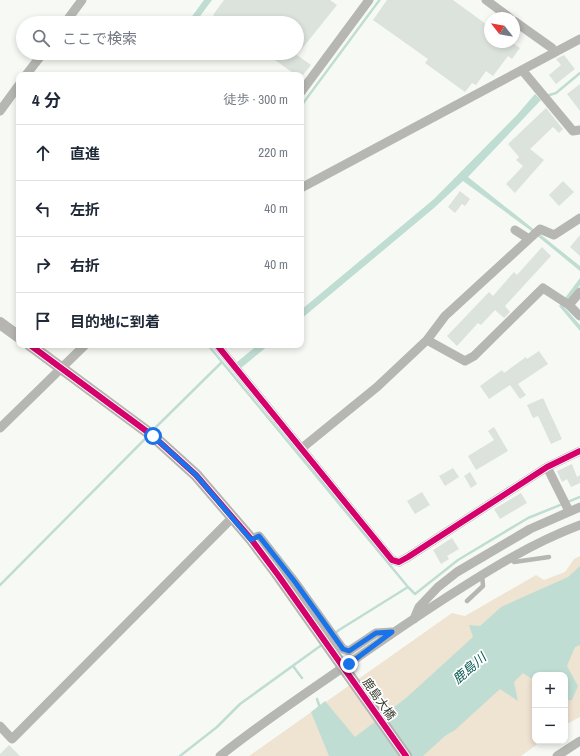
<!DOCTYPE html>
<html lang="ja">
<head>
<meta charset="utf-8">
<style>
  :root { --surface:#fff; --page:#f2f2f3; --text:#1f2937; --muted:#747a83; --line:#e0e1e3 }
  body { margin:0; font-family:"Archivo Narrow","Noto Sans JP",sans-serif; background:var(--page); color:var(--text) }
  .controls { position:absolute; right:12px; bottom:12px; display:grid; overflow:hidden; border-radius:8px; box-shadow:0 2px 6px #0003 }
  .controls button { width:36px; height:36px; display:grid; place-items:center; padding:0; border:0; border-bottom:1px solid var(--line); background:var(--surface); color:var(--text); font:20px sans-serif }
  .compass { position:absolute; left:484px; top:12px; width:36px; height:36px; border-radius:50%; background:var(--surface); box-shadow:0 2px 6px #0003; rotate:301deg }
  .stop { position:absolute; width:12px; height:12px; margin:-9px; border:3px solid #1a73e8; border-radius:50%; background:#fff }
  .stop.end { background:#1a73e8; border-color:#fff; box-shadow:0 1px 4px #0008 }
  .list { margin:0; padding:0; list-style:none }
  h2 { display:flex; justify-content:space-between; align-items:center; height:52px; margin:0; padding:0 16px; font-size:17px }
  h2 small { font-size:13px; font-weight:400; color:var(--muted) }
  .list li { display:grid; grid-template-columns:26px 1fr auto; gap:12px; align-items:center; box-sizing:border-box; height:56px; padding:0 16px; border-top:1px solid var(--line) }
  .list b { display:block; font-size:15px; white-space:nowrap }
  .list em { font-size:13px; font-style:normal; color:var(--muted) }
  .icon { flex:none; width:22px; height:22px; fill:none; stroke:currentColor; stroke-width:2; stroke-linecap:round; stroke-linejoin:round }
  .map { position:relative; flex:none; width:580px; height:756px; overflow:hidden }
  .search { position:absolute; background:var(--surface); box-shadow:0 2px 6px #0003; left:16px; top:16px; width:288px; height:44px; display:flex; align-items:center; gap:10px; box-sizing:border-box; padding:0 14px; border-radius:22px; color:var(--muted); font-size:15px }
  .panel { position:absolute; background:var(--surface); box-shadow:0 2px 6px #0003; left:16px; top:72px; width:288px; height:276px; border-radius:8px }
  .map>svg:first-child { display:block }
  .green { fill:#efe3d2 }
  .water { fill:#c0ddd4 }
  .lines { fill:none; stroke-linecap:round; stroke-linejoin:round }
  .stream { stroke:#c0ddd4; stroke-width:2.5 }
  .building { fill:#dce3dc }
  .lane { stroke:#b6b6b2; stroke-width:4.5 }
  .street { stroke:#b6b6b2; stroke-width:9 }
  .secondary { stroke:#b6b5af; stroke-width:12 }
  .secondary-bridge { stroke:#b6b5af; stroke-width:12 }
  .cycleway-casing { stroke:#fff; stroke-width:8 }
  .cycleway { stroke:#d6006c; stroke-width:6 }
  .route { stroke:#1a73e8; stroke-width:5 }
  .labels { text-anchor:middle; stroke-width:3.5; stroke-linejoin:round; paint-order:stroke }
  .street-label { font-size:12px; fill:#353b2d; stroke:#fff }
  .water-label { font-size:13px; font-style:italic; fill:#055a4f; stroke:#fff }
</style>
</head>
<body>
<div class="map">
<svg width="580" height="756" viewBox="0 0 580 756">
  <rect width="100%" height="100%" fill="#f7faf4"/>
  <path class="green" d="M580,556V580L351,756H249L452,613L465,616L536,575L544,580L565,572L574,559Z
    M580,607V717L565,725V675H535V741H542L521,756H392Z"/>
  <path class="water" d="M204,0H212L195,23H187Z
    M378,0H381L301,108V104Z
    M535,94L541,100L468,177L580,266V271L530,230L463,181L434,208L301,319V310L434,199L516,116Z
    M580,278V285L564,307L580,325V331L559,306Z
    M258,345H269L241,368L237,362Z
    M580,566V645L575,647L567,666L578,686L572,700L565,701V675H535V681L523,673L514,682L518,701L500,689L455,730L445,736L423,756H329L311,712L325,701L355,737L406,698L473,637L469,625L480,626L501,607L568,577Z"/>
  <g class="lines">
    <path class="stream" d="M546,96L556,93L580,73
      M208,345L408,587
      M154,429L222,362
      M0,585L144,440
      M334,634L339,630L408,587L415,594L458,560L528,518L580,497
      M293,666L302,678
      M317,699L320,708
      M180,756L217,727L240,704L323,644"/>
  </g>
  <path class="building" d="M224,0H330L337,5L297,55L311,65L303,75H296L265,53H294L297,55V23H225L213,15Z
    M387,0H453L490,27V42H511L520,48L512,59L508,56L493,76L486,71L476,85L472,83L465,92L425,63L428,59L373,20Z
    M564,55L575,69L556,84L549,75L561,65L556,59Z
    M580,84V111L567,94Z
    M546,108L563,129L559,133L553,127L530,149L544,160L515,193L506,184L523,166L516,160L519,157L508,144Z
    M563,181L574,192L559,206L549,195Z
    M460,191L470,199L465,206L462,204L455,213L448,207Z
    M580,235V256L570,247Z
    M542,247L551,256L505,306L510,312L504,318L495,310L481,325L478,323L457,346L447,336L489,292L493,296L514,272L517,275Z
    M539,351L548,364L518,384L526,395L520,399L510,385L489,399L480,386L502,370L504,373L526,357L527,359Z
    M543,398L562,439L551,444L538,416L533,418L527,405Z
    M494,427L508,451L476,470L468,456L494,440L488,431Z
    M572,464L577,477L580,475V483L571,487L567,479L562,482L557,471Z
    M453,468L459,477L445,486L439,476Z
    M470,472L477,484L471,488L464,476Z
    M422,492L430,505L415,514L407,501Z
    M521,493L527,503L500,519L494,509Z
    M452,538L459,549L447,556L449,559L441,564L433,550Z
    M9,745L20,756H0V754Z"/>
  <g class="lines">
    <path class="lane" d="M510,558L514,562L549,557
      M467,601L483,586L482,574"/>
    <path class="street" d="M486,0L510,18
      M514,21L552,48L554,53
      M65,23L82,0
      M522,70L573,131L580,130
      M26,75L43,53
      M301,92L369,0
      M0,111L19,85
      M301,188L580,39
      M515,230L529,239
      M569,305L580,292
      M427,340L465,361L474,356L543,288L569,305L580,316
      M217,345L392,560L399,562L408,557L547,467L580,451
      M0,428L85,345
      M302,448L377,387L427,340L445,316L540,229L554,235L580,218
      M547,467L569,511
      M251,539L259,536L295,582L343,649L349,651L376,633L392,632
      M414,619L419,607L438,587L457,572L530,529L580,507
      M0,726L12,739L233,517
      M220,756C261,723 305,694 348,664C381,641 413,619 447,597C489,570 532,543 580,525
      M557,756L580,741"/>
    <path class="secondary" d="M0,323L19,337
      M30,345L153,436L196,475L251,539L278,575"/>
    <path class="secondary-bridge" d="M278,575L406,756"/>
    <g class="cycleway-casing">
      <path id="cycleway" d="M30,345L153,436L196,475L251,539L278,575L406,756
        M217,345L392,560L399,562L408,557L547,467L580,451"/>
    </g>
    <use href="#cycleway" class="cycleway"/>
  </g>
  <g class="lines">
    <path class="route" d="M153,436L196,475L251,540L259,536L295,582L343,649L349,651L376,633L392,632L349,664"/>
  </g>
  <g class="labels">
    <g class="street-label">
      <text transform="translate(379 699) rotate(55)" y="4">鹿島大橋</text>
    </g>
    <g class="water-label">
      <text transform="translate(469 668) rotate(-41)" y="5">鹿島川</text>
    </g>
  </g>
</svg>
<div class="controls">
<button>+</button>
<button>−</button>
</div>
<svg class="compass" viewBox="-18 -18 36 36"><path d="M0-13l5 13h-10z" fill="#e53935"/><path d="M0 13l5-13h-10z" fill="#747a83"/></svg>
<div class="stop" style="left:153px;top:436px"></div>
<div class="stop end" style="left:349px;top:664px"></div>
<div class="search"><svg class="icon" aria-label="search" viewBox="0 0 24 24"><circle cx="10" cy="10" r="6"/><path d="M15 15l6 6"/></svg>ここで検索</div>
<section class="panel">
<h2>4 分<small>徒歩 · 300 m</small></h2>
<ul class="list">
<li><svg class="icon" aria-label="ahead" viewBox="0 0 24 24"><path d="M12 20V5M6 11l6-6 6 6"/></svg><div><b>直進</b></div><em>220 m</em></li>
<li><svg class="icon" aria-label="left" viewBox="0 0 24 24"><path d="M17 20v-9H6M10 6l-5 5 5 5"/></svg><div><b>左折</b></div><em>40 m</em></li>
<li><svg class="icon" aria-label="right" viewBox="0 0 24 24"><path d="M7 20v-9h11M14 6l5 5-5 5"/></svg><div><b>右折</b></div><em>40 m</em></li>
<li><svg class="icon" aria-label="arrive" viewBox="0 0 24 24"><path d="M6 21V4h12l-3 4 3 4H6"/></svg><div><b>目的地に到着</b></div></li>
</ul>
</section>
</div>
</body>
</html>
